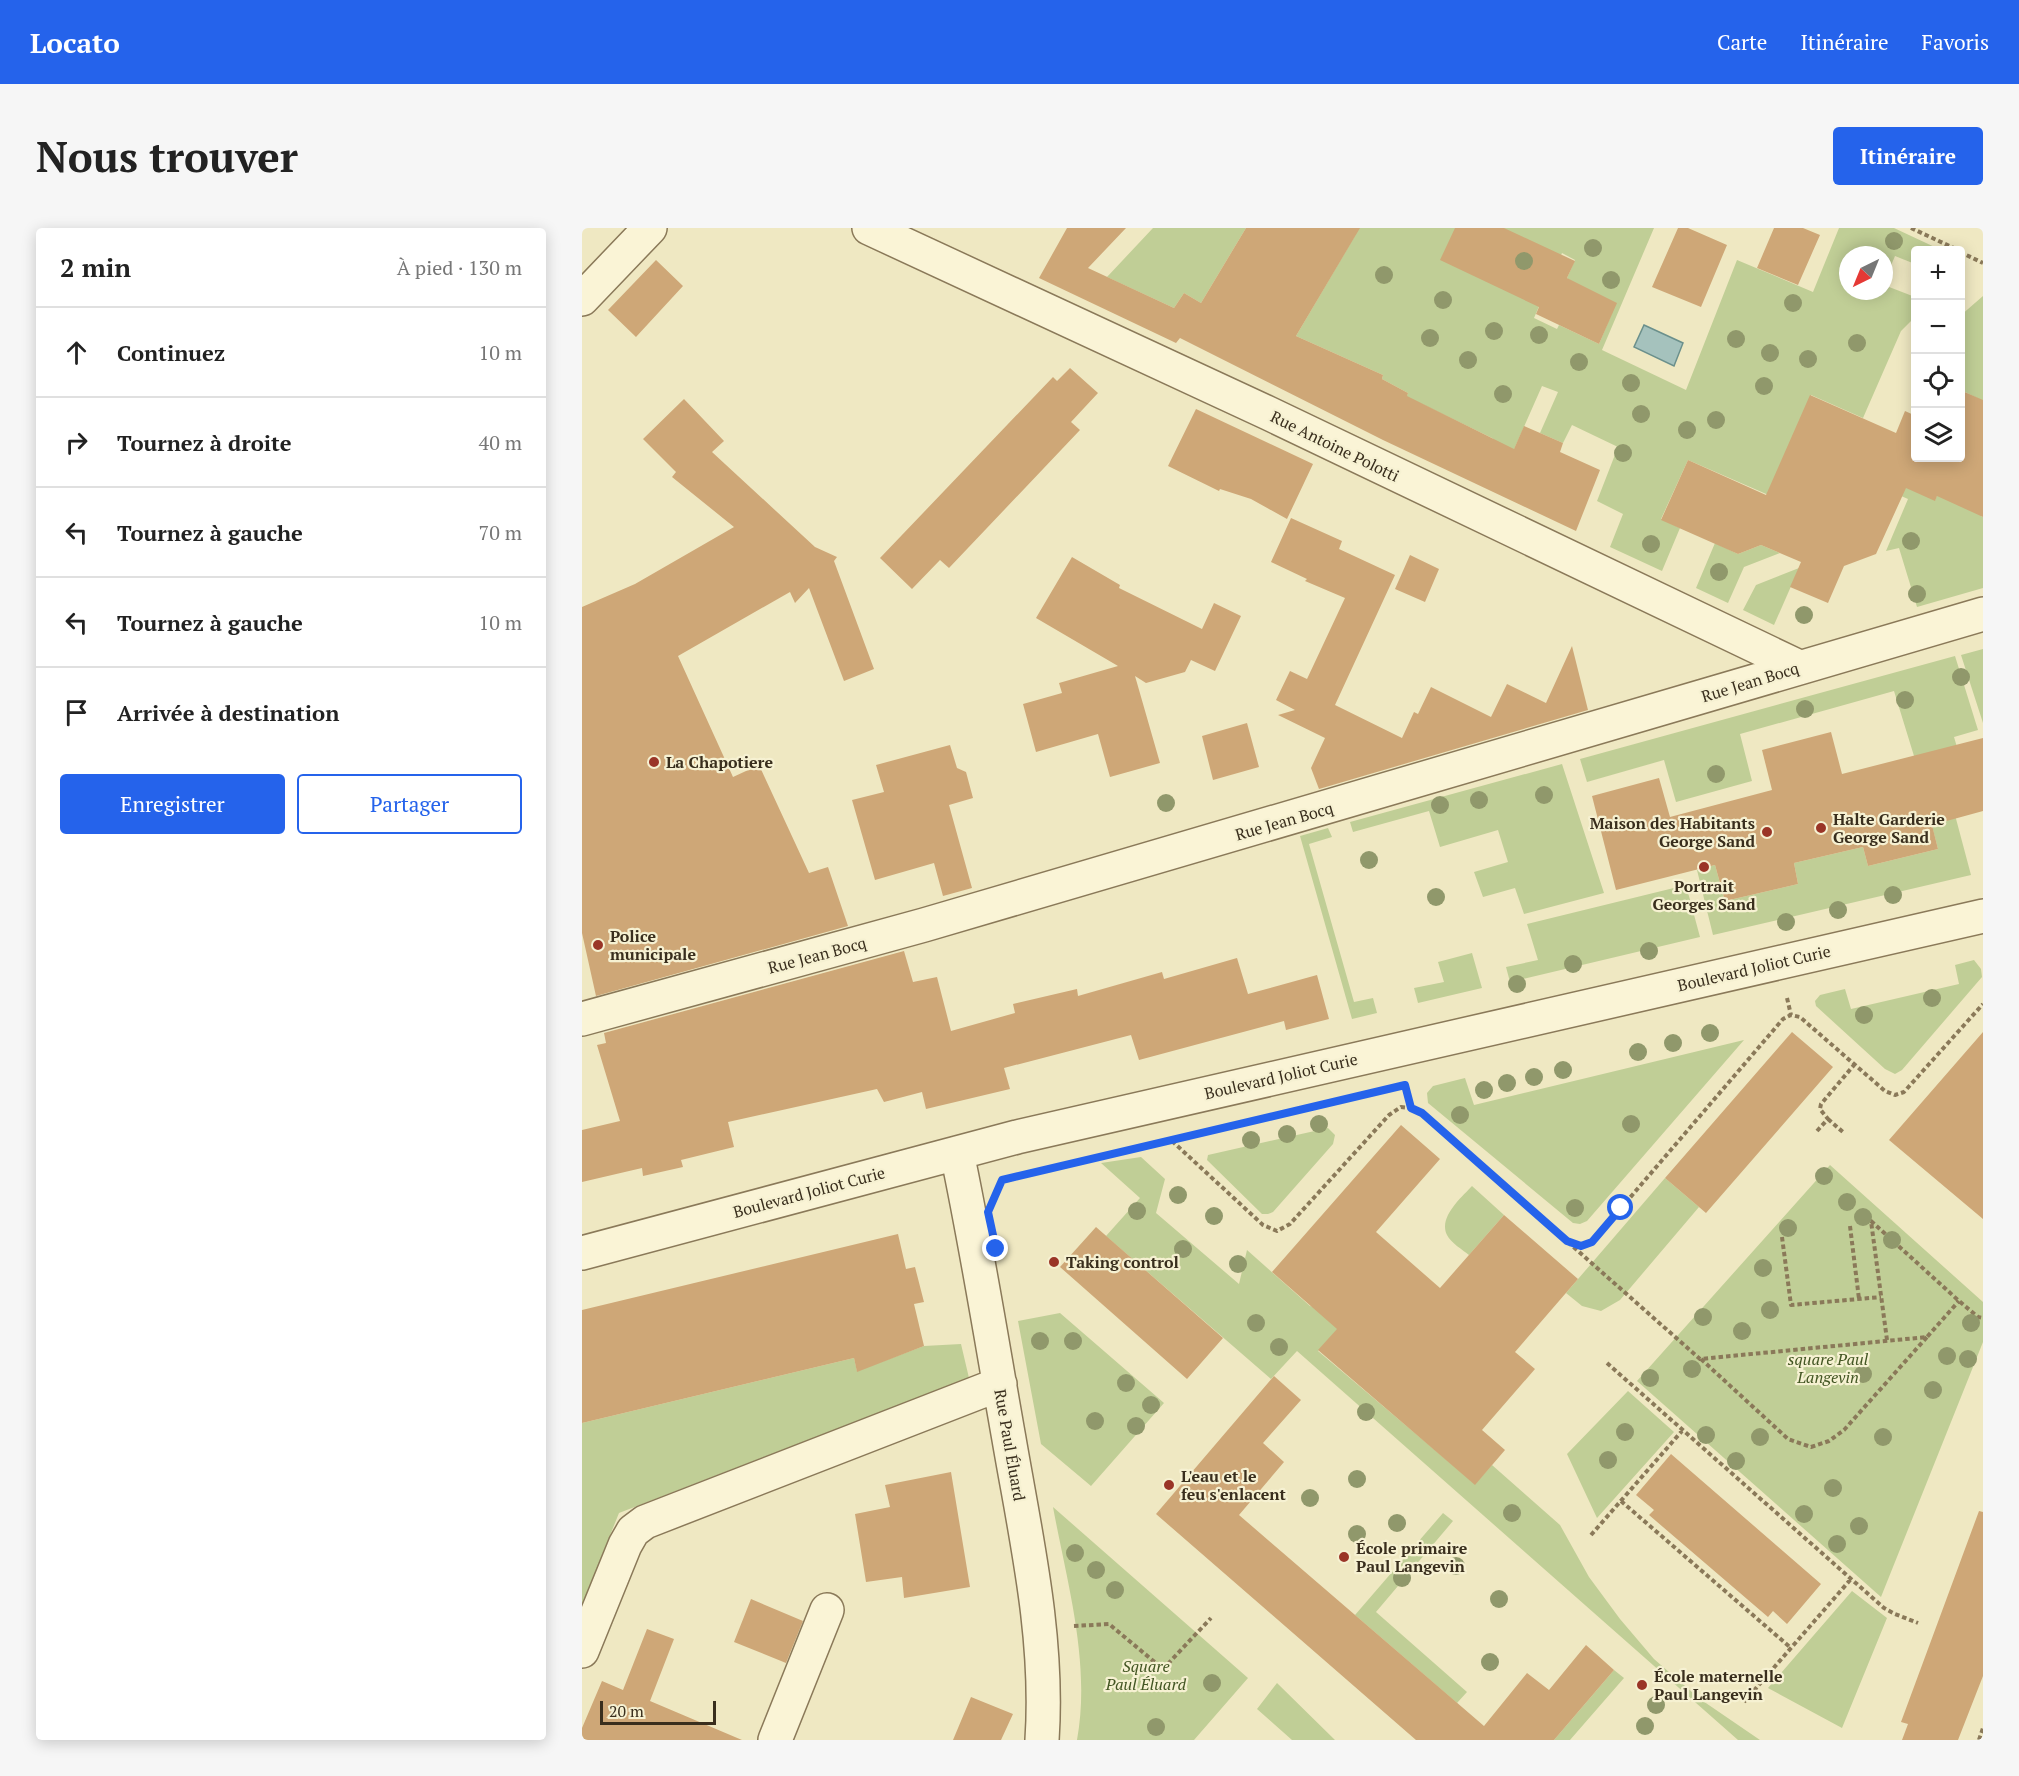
<!DOCTYPE html>
<html lang="fr">
<head>
<meta charset="utf-8">
<style>
  :root { --surface:#fff; --page:#f6f6f6; --text:#222; --muted:#767676; --line:#e0e0e0; --accent:#2563eb }
  body { margin:0; font-family:"PT Serif",serif; background:var(--page); color:var(--text) }
  .controls { position:absolute; right:18px; top:18px; display:grid; overflow:hidden; border-radius:6px; box-shadow:0 3px 15px #0003 }
  .controls button { width:54px; height:54px; display:grid; place-items:center; padding:0; border:0; border-bottom:2px solid var(--line); background:var(--surface); color:var(--text); font:30px sans-serif }
  .compass { position:absolute; left:1257px; top:18px; width:54px; height:54px; border-radius:50%; background:var(--surface); box-shadow:0 3px 15px #0003; rotate:223deg }
  .scale { position:absolute; left:18px; bottom:15px; width:116px; box-sizing:border-box; padding-left:6px; border:3px solid #392e1d; border-top:0; font-size:16px; line-height:21px; white-space:nowrap; color:#392e1d; -webkit-text-stroke:4px #f6f1d2; paint-order:stroke }
  .stop { position:absolute; width:18px; height:18px; margin:-14px; border:4px solid #2563eb; border-radius:50%; background:#fff }
  .stop.end { background:#2563eb; border-color:#fff; box-shadow:0 2px 6px #0008 }
  .list { margin:0; padding:0; list-style:none }
  h2 { display:flex; justify-content:space-between; align-items:center; height:78px; margin:0; padding:0 24px; font-size:26px }
  h2 small { font-size:20px; font-weight:400; color:var(--muted) }
  .list li { display:grid; grid-template-columns:39px 1fr auto; gap:18px; align-items:center; box-sizing:border-box; height:90px; padding:0 24px; border-top:2px solid var(--line) }
  .list b { display:block; font-size:22px; white-space:nowrap }
  .list em { font-size:20px; font-style:normal; color:var(--muted) }
  .actions { display:flex; gap:12px; padding:18px 24px }
  .actions a { flex:1; padding:14px 0; border:2px solid var(--accent); border-radius:6px; text-align:center; font-size:21px; color:var(--accent) }
  .actions .main { background:var(--accent); color:#fff }
  .icon { flex:none; width:33px; height:33px; fill:none; stroke:currentColor; stroke-width:2; stroke-linecap:round; stroke-linejoin:round }
  .map { position:relative; flex:none; width:1401px; height:1512px; overflow:hidden; border-radius:6px }
  header { display:flex; align-items:center; gap:36px; box-sizing:border-box; height:84px; padding:0 30px; background:var(--accent); color:#fff }
  header strong { font-size:28px }
  nav { display:flex; gap:33px; margin-inline-start:auto; font-size:21px }
  .intro { display:flex; align-items:center; justify-content:space-between; box-sizing:border-box; height:144px; padding:0 36px }
  h1 { margin:0; font-size:42px }
  .button { padding:15px 27px; border-radius:6px; background:var(--accent); color:#fff; font-size:21px; font-weight:700 }
  main { display:flex; gap:36px; padding:0 36px }
  aside { flex:1; background:var(--surface); border-radius:6px; box-shadow:0 3px 15px #0003 }
  .map>svg:first-child { display:block }
  .green { fill:#c0ce96; fill-rule:evenodd }
  .water { fill:#a5c2bd; stroke:#6b908c; stroke-width:1.5 }
  .building { fill:#cea777 }
  .lines { fill:none; stroke-linecap:round; stroke-linejoin:round }
  .street-casing { stroke:#8a7959; stroke-width:36 }
  .path { stroke:#8a7959; stroke-width:4; stroke-dasharray:4.5 3; stroke-linecap:butt }
  .street { stroke:#faf4d6; stroke-width:33 }
  .tree { fill:#90986b }
  .route { stroke:#2563eb; stroke-width:8 }
  .poi-dot { fill:#9a3527; stroke:#f6f1d2; stroke-width:2 }
  .labels { text-anchor:middle; stroke-width:4.5; stroke-linejoin:round; paint-order:stroke }
  .street-label { font-size:16px; fill:#392e1d; stroke:#f6f1d2 }
  .poi-label { font-size:16px; font-weight:bold; fill:#392e1d; stroke:#f6f1d2; text-anchor:start }
  .park-label { font-size:16px; font-style:italic; fill:#435623; stroke:#f6f1d2 }
</style>
</head>
<body>
<header>
<strong>Locato</strong>
<nav><a>Carte</a><a>Itinéraire</a><a>Favoris</a></nav>
</header>
<div class="intro"><h1>Nous trouver</h1><a class="button">Itinéraire</a></div>
<main>
<aside>
<h2>2 min<small>À pied · 130 m</small></h2>
<ul class="list">
<li><svg class="icon" aria-label="ahead" viewBox="0 0 24 24"><path d="M12 20V5M6 11l6-6 6 6"/></svg><div><b>Continuez</b></div><em>10 m</em></li>
<li><svg class="icon" aria-label="right" viewBox="0 0 24 24"><path d="M7 20v-9h11M14 6l5 5-5 5"/></svg><div><b>Tournez à droite</b></div><em>40 m</em></li>
<li><svg class="icon" aria-label="left" viewBox="0 0 24 24"><path d="M17 20v-9H6M10 6l-5 5 5 5"/></svg><div><b>Tournez à gauche</b></div><em>70 m</em></li>
<li><svg class="icon" aria-label="left" viewBox="0 0 24 24"><path d="M17 20v-9H6M10 6l-5 5 5 5"/></svg><div><b>Tournez à gauche</b></div><em>10 m</em></li>
<li><svg class="icon" aria-label="arrive" viewBox="0 0 24 24"><path d="M6 21V4h12l-3 4 3 4H6"/></svg><div><b>Arrivée à destination</b></div></li>
</ul>
<div class="actions"><a class="main">Enregistrer</a><a>Partager</a></div>
</aside>
<div class="map">
<svg width="1401" height="1512" viewBox="0 0 1401 1512">
  <rect width="100%" height="100%" fill="#efe8c2"/>
  <path class="green" d="M571,0H664L619,75L602,65L592,80L525,49Z
    M773,0H1072L1020,122L1104,162L1155,32L1231,64L1257,0H1312L1359,22H1334L1333,36L1313,28L1302,54V27H1266V63H1302V57L1333,69V89L1319,103L1281,190L1229,167L1239,290L1106,232L1079,291L1098,300L1080,343L1028,319L1041,286L1015,273L1036,219L990,197L981,215L958,205L976,164L960,158L930,226L910,210L840,176L819,181L826,165L800,151L801,147L714,108L774,6ZM980,25L993,32L985,50L1030,85L1017,116L977,97L975,101L952,90Z
    M1401,68V285L1399,288L1401,289V360L1335,379L1317,320L1304,323L1326,271L1267,245L1271,236L1353,272L1372,230H1378L1397,171L1379,162L1378,88Z
    M1133,315L1156,326L1179,317L1198,325L1162,339L1146,375L1114,360Z
    M1217,340L1192,397L1161,382L1174,357Z
    M1401,421V495L1379,427Z
    M1373,428L1396,502L1372,509L1380,536L1361,542L1389,647L1131,707L1115,642L1133,637L1143,673L1216,656L1212,635L1281,619L1286,638L1356,621L1332,528L1312,463L1158,506L1170,553L1094,574L1082,532L1005,554L998,531Z
    M980,536L1022,665L942,686L933,660L901,669L892,644L926,634L916,602L858,619L847,583L771,604L768,594Z
    M746,600L750,609L727,616L772,774L791,770L795,785L770,791L718,608Z
    M1104,657L1118,709L928,754L924,739L956,732L945,696Z
    M890,725L900,760L836,775L832,760L862,754L856,734Z
    M1392,732L1399,741L1400,749L1320,842L1313,846L1303,841L1234,778L1233,773L1238,767L1263,761L1269,781L1377,756L1373,737Z
    M1162,812L1005,993L998,996L991,995L846,875L845,865L851,858L883,850L892,877Z
    M746,900L753,907L751,916L691,984L686,986H680L625,932L626,927Z
    M559,929L583,951L574,985L657,1056L665,1022L728,1078L768,1088L736,1123L893,1256L910,1237L978,1297L1007,1349L1038,1391L1072,1431L1118,1471L1178,1512H1156L715,1123L689,1151L524,1008L558,970L519,935Z
    M1248,937L1401,1074V1114L1299,1369L1055,1153Z
    M1083,950L1117,979L1038,1072L1019,1083L1000,1078L984,1065Z
    M890,958L922,987L887,1027C881,1022 869,1015 865,1007C856,989 880,969 890,958Z
    M478,1085L582,1175L509,1258L459,1216L436,1093Z
    M379,1116L387,1150L37,1285L0,1377V1195L272,1130L275,1143L342,1118Z
    M1046,1163L1092,1204L1015,1290L985,1226Z
    M471,1279L666,1450L612,1512H495C509,1435 485,1355 471,1279Z
    M861,1285L871,1293L794,1384L885,1464L875,1475L773,1387Z
    M1270,1363L1305,1390L1260,1500L1186,1460Z
    M1032,1442L1042,1450L988,1512H972Z
    M695,1455L753,1512H710L675,1481Z"/>
  <path class="water" d="M1062,97L1101,115L1092,138L1052,119Z"/>
  <path class="building" d="M485,0H544L506,40L592,80L602,65L619,75L664,0H778L714,108L801,147L800,151L826,165L825,168L932,221L942,198L981,215L978,224L1018,242L994,303L801,212L598,110L594,115L457,50Z
    M873,0H922L993,33L985,50L1035,75L1017,116L954,86L957,79L858,32Z
    M1096,0H1106L1145,17L1119,79L1070,59Z
    M1192,0H1221L1238,7L1216,57L1175,40Z
    M74,32L101,58L54,109L26,82Z
    M488,140L516,165L489,194L498,202L367,340L358,332L330,361L298,330L471,149L475,153Z
    M1378,162L1401,172V289L1355,268L1353,273L1324,260L1294,326L1262,338L1246,375L1208,359L1219,334L1179,317L1156,326L1079,292L1106,232L1184,267L1228,167L1314,205L1323,183L1334,188V230H1378Z
    M102,171L142,213L130,224L233,319L255,329L252,333L292,441L262,453L227,360L213,375L208,364L96,428L151,549L177,537L227,645L246,639L266,698L14,768L0,705V379L53,356L152,299L90,249L94,244L61,211Z
    M614,181L731,236L705,291L669,271L638,261L637,263L586,238Z
    M709,290L760,313L757,321L813,347L753,477L820,510L832,484L836,486L849,459L909,489L925,456L964,475L990,418L1006,482L737,561L729,540L743,510L696,487L713,482L694,472L708,443L725,451L763,370L723,353L725,351L689,334Z
    M828,327L857,341L843,374L813,361Z
    M490,329L538,357L537,360L620,401L632,375L659,388L633,443L609,432L603,444L564,455L553,448L578,535L528,549L516,506L454,524L441,476L480,465L477,455L536,438L454,390Z
    M665,495L677,539L631,552L620,508Z
    M1249,504L1260,546L1401,510V583L1350,597L1356,621L1286,638L1281,619L1212,635L1216,656L1143,673L1133,637L1034,662L1010,568L1077,550L1088,589L1190,562L1180,522Z
    M368,517L375,540L384,544L391,570L367,577L390,660L361,668L352,635L293,652L270,572L302,564L294,537Z
    M322,723L331,754L355,749L369,803L433,785L431,776L495,761L496,768L580,744L582,751L655,730L666,766L735,747L747,791L704,802L702,793L557,832L549,807L422,840L428,861L344,881L340,864L302,874L295,861L146,894L152,919L99,932L101,939L61,948L60,940L0,954V902L38,893L15,817L24,815L22,805Z
    M1210,804L1251,839L1124,985L1083,950Z
    M1401,804V991L1307,912Z
    M819,897L858,931L794,1004L858,1060L922,987L996,1051L933,1124L953,1141L900,1202L923,1222L893,1257L736,1122L755,1101L690,1044Z
    M514,999L641,1110L605,1151L478,1039Z
    M316,1006L324,1041L333,1039L342,1074L332,1076L342,1118L275,1144L272,1130L0,1195V1082Z
    M692,1148L719,1172L681,1215L702,1234L657,1287L902,1498L945,1445L967,1462L1004,1417L1032,1442L972,1512H834L574,1286Z
    M1089,1226L1239,1356L1205,1396L1191,1383L1186,1389L1067,1287L1072,1282L1054,1267Z
    M369,1244L388,1359L322,1370L320,1349L284,1354L273,1286L308,1279L303,1257Z
    M1397,1283L1401,1284V1448L1376,1512H1320L1326,1496L1319,1494Z
    M169,1371L221,1393L204,1435L152,1414Z
    M65,1401L92,1411L68,1473L160,1512H0V1500L20,1453L41,1462Z
    M389,1469L431,1486L419,1512H371Z"/>
  <g class="lines">
    <g class="street-casing">
      <path id="street" d="M287,0L686,185L1217,439
        M0,71L68,0
        M0,791L342,697L1401,386
        M375,925C395,1020 410,1115 427,1211C444,1310 467,1410 460,1512
        M0,1025L435,909L1401,688
        M0,1423L43,1317L51,1303L63,1294L418,1156
        M193,1512L245,1382"/>
    </g>
    <path class="path" d="M1329,0L1376,22
      M1378,24L1401,35
      M1205,770L1209,787
      M823,857L829,880
      M1246,891L1262,905
      M1235,903L1246,891L1238,881L1239,876L1272,837
      M590,913L681,997L695,1003L708,996L807,887L819,879L829,880L840,885L1118,1131L1345,1109L1377,1073
      M1268,998L1277,1071
      M1200,1009L1209,1077L1299,1069
      M988,1014L999,1018L1010,1014L1201,791L1209,787L1218,789L1303,863L1313,867L1322,864L1401,776
      M1305,1112L1289,993L1377,1073L1396,1089L1401,1090
      M1119,1131L1206,1211L1229,1219L1247,1213L1262,1202L1345,1109
      M1025,1135L1302,1380L1313,1386L1336,1395
      M1039,1273L1209,1420
      M1009,1307L1100,1203
      M492,1398L527,1396L581,1441L629,1390
      M1162,1474L1269,1351
      M1397,1512L1401,1500"/>
    <use href="#street" class="street"/>
  </g>
  <g class="tree">
    <circle cx="1312" cy="13" r="9"/>
    <circle cx="1011" cy="20" r="9"/>
    <circle cx="942" cy="33" r="9"/>
    <circle cx="802" cy="47" r="9"/>
    <circle cx="1029" cy="52" r="9"/>
    <circle cx="861" cy="72" r="9"/>
    <circle cx="1211" cy="75" r="9"/>
    <circle cx="912" cy="103" r="9"/>
    <circle cx="957" cy="107" r="9"/>
    <circle cx="848" cy="110" r="9"/>
    <circle cx="1154" cy="111" r="9"/>
    <circle cx="1275" cy="115" r="9"/>
    <circle cx="1188" cy="125" r="9"/>
    <circle cx="1226" cy="131" r="9"/>
    <circle cx="886" cy="132" r="9"/>
    <circle cx="997" cy="134" r="9"/>
    <circle cx="1049" cy="155" r="9"/>
    <circle cx="1182" cy="158" r="9"/>
    <circle cx="921" cy="166" r="9"/>
    <circle cx="1059" cy="186" r="9"/>
    <circle cx="1134" cy="192" r="9"/>
    <circle cx="1105" cy="202" r="9"/>
    <circle cx="1041" cy="225" r="9"/>
    <circle cx="1329" cy="313" r="9"/>
    <circle cx="1069" cy="316" r="9"/>
    <circle cx="1137" cy="344" r="9"/>
    <circle cx="1335" cy="366" r="9"/>
    <circle cx="1222" cy="387" r="9"/>
    <circle cx="1379" cy="449" r="9"/>
    <circle cx="1323" cy="472" r="9"/>
    <circle cx="1223" cy="481" r="9"/>
    <circle cx="1134" cy="546" r="9"/>
    <circle cx="962" cy="567" r="9"/>
    <circle cx="897" cy="572" r="9"/>
    <circle cx="584" cy="575" r="9"/>
    <circle cx="858" cy="577" r="9"/>
    <circle cx="787" cy="632" r="9"/>
    <circle cx="1311" cy="667" r="9"/>
    <circle cx="854" cy="669" r="9"/>
    <circle cx="1256" cy="682" r="9"/>
    <circle cx="1204" cy="694" r="9"/>
    <circle cx="1067" cy="723" r="9"/>
    <circle cx="991" cy="736" r="9"/>
    <circle cx="935" cy="756" r="9"/>
    <circle cx="1350" cy="770" r="9"/>
    <circle cx="1282" cy="787" r="9"/>
    <circle cx="1128" cy="805" r="9"/>
    <circle cx="1091" cy="815" r="9"/>
    <circle cx="1056" cy="824" r="9"/>
    <circle cx="981" cy="842" r="9"/>
    <circle cx="952" cy="849" r="9"/>
    <circle cx="925" cy="855" r="9"/>
    <circle cx="902" cy="862" r="9"/>
    <circle cx="878" cy="887" r="9"/>
    <circle cx="737" cy="896" r="9"/>
    <circle cx="1049" cy="896" r="9"/>
    <circle cx="705" cy="906" r="9"/>
    <circle cx="669" cy="912" r="9"/>
    <circle cx="1242" cy="948" r="9"/>
    <circle cx="596" cy="967" r="9"/>
    <circle cx="1265" cy="974" r="9"/>
    <circle cx="993" cy="980" r="9"/>
    <circle cx="555" cy="983" r="9"/>
    <circle cx="632" cy="988" r="9"/>
    <circle cx="1281" cy="989" r="9"/>
    <circle cx="1206" cy="1000" r="9"/>
    <circle cx="1310" cy="1012" r="9"/>
    <circle cx="601" cy="1021" r="9"/>
    <circle cx="656" cy="1036" r="9"/>
    <circle cx="1181" cy="1040" r="9"/>
    <circle cx="1188" cy="1082" r="9"/>
    <circle cx="1121" cy="1089" r="9"/>
    <circle cx="674" cy="1095" r="9"/>
    <circle cx="1389" cy="1095" r="9"/>
    <circle cx="1160" cy="1103" r="9"/>
    <circle cx="458" cy="1113" r="9"/>
    <circle cx="491" cy="1113" r="9"/>
    <circle cx="697" cy="1119" r="9"/>
    <circle cx="1365" cy="1128" r="9"/>
    <circle cx="1386" cy="1131" r="9"/>
    <circle cx="1110" cy="1141" r="9"/>
    <circle cx="1281" cy="1146" r="9"/>
    <circle cx="1068" cy="1150" r="9"/>
    <circle cx="544" cy="1155" r="9"/>
    <circle cx="1351" cy="1162" r="9"/>
    <circle cx="569" cy="1177" r="9"/>
    <circle cx="784" cy="1184" r="9"/>
    <circle cx="513" cy="1193" r="9"/>
    <circle cx="554" cy="1198" r="9"/>
    <circle cx="1043" cy="1204" r="9"/>
    <circle cx="1124" cy="1207" r="9"/>
    <circle cx="1178" cy="1209" r="9"/>
    <circle cx="1301" cy="1209" r="9"/>
    <circle cx="1026" cy="1232" r="9"/>
    <circle cx="1154" cy="1233" r="9"/>
    <circle cx="775" cy="1251" r="9"/>
    <circle cx="1251" cy="1260" r="9"/>
    <circle cx="728" cy="1270" r="9"/>
    <circle cx="930" cy="1285" r="9"/>
    <circle cx="1222" cy="1286" r="9"/>
    <circle cx="815" cy="1295" r="9"/>
    <circle cx="1277" cy="1298" r="9"/>
    <circle cx="775" cy="1306" r="9"/>
    <circle cx="1255" cy="1316" r="9"/>
    <circle cx="493" cy="1325" r="9"/>
    <circle cx="874" cy="1338" r="9"/>
    <circle cx="514" cy="1342" r="9"/>
    <circle cx="820" cy="1350" r="9"/>
    <circle cx="533" cy="1362" r="9"/>
    <circle cx="917" cy="1371" r="9"/>
    <circle cx="908" cy="1434" r="9"/>
    <circle cx="630" cy="1455" r="9"/>
    <circle cx="1074" cy="1477" r="9"/>
    <circle cx="1063" cy="1498" r="9"/>
    <circle cx="574" cy="1499" r="9"/>
  </g>
  <g class="lines">
    <path class="route" d="M414,1021L406,984L420,952L823,857L829,880L840,885L985,1013L999,1018L1010,1014L1039,980"/>
  </g>
  <g class="poi-dot">
    <circle cx="72" cy="534" r="6"/>
    <circle cx="1239" cy="600" r="6"/>
    <circle cx="1185" cy="604" r="6"/>
    <circle cx="1122" cy="639" r="6"/>
    <circle cx="16" cy="717" r="6"/>
    <circle cx="472" cy="1034" r="6"/>
    <circle cx="587" cy="1257" r="6"/>
    <circle cx="762" cy="1329" r="6"/>
    <circle cx="1060" cy="1457" r="6"/>
  </g>
  <g class="labels">
    <g class="street-label">
      <text transform="translate(753 218) rotate(26)" y="6">Rue Antoine Polotti</text>
      <text transform="translate(1168 454) rotate(-17)" y="6">Rue Jean Bocq</text>
      <text transform="translate(702 593) rotate(-16)" y="6">Rue Jean Bocq</text>
      <text transform="translate(235 727) rotate(-15)" y="6">Rue Jean Bocq</text>
      <text transform="translate(1172 740) rotate(-13)" y="6">Boulevard Joliot Curie</text>
      <text transform="translate(699 848) rotate(-13)" y="6">Boulevard Joliot Curie</text>
      <text transform="translate(227 964) rotate(-15)" y="6">Boulevard Joliot Curie</text>
      <text transform="translate(428 1217) rotate(80)" y="6">Rue Paul Éluard</text>
    </g>
    <g class="poi-label">
      <text x="84" y="540">La Chapotiere</text>
      <text x="1251" y="597">Halte Garderie<tspan x="1251" dy="18">George Sand</tspan></text>
      <text x="1173" y="601" text-anchor="end">Maison des Habitants<tspan x="1173" dy="18">George Sand</tspan></text>
      <text x="1122" y="664" text-anchor="middle">Portrait<tspan x="1122" dy="18">Georges Sand</tspan></text>
      <text x="28" y="714">Police<tspan x="28" dy="18">municipale</tspan></text>
      <text x="484" y="1040">Taking control</text>
      <text x="599" y="1254">L'eau et le<tspan x="599" dy="18">feu s'enlacent</tspan></text>
      <text x="774" y="1326">École primaire<tspan x="774" dy="18">Paul Langevin</tspan></text>
      <text x="1072" y="1454">École maternelle<tspan x="1072" dy="18">Paul Langevin</tspan></text>
    </g>
    <g class="park-label">
      <text x="1246" y="1137">square Paul<tspan x="1246" dy="18">Langevin</tspan></text>
      <text x="564" y="1444">Square<tspan x="564" dy="18">Paul Éluard</tspan></text>
    </g>
  </g>
</svg>
<div class="controls">
<button>+</button>
<button>−</button>
<button><svg class="icon" aria-label="locate" viewBox="0 0 24 24"><circle cx="12" cy="12" r="6"/><path d="M12 2v4M12 18v4M2 12h4M18 12h4"/></svg></button>
<button><svg class="icon" aria-label="layers" viewBox="0 0 24 24"><path d="M12 4l9 5-9 5-9-5zM3 14l9 5 9-5"/></svg></button>
</div>
<svg class="compass" viewBox="-18 -18 36 36"><path d="M0-13l5 13h-10z" fill="#e53935"/><path d="M0 13l5-13h-10z" fill="#767676"/></svg>
<div class="scale">20 m</div>
<div class="stop" style="left:1039px;top:980px"></div>
<div class="stop end" style="left:414px;top:1021px"></div>
</div>
</main>
</body>
</html>
